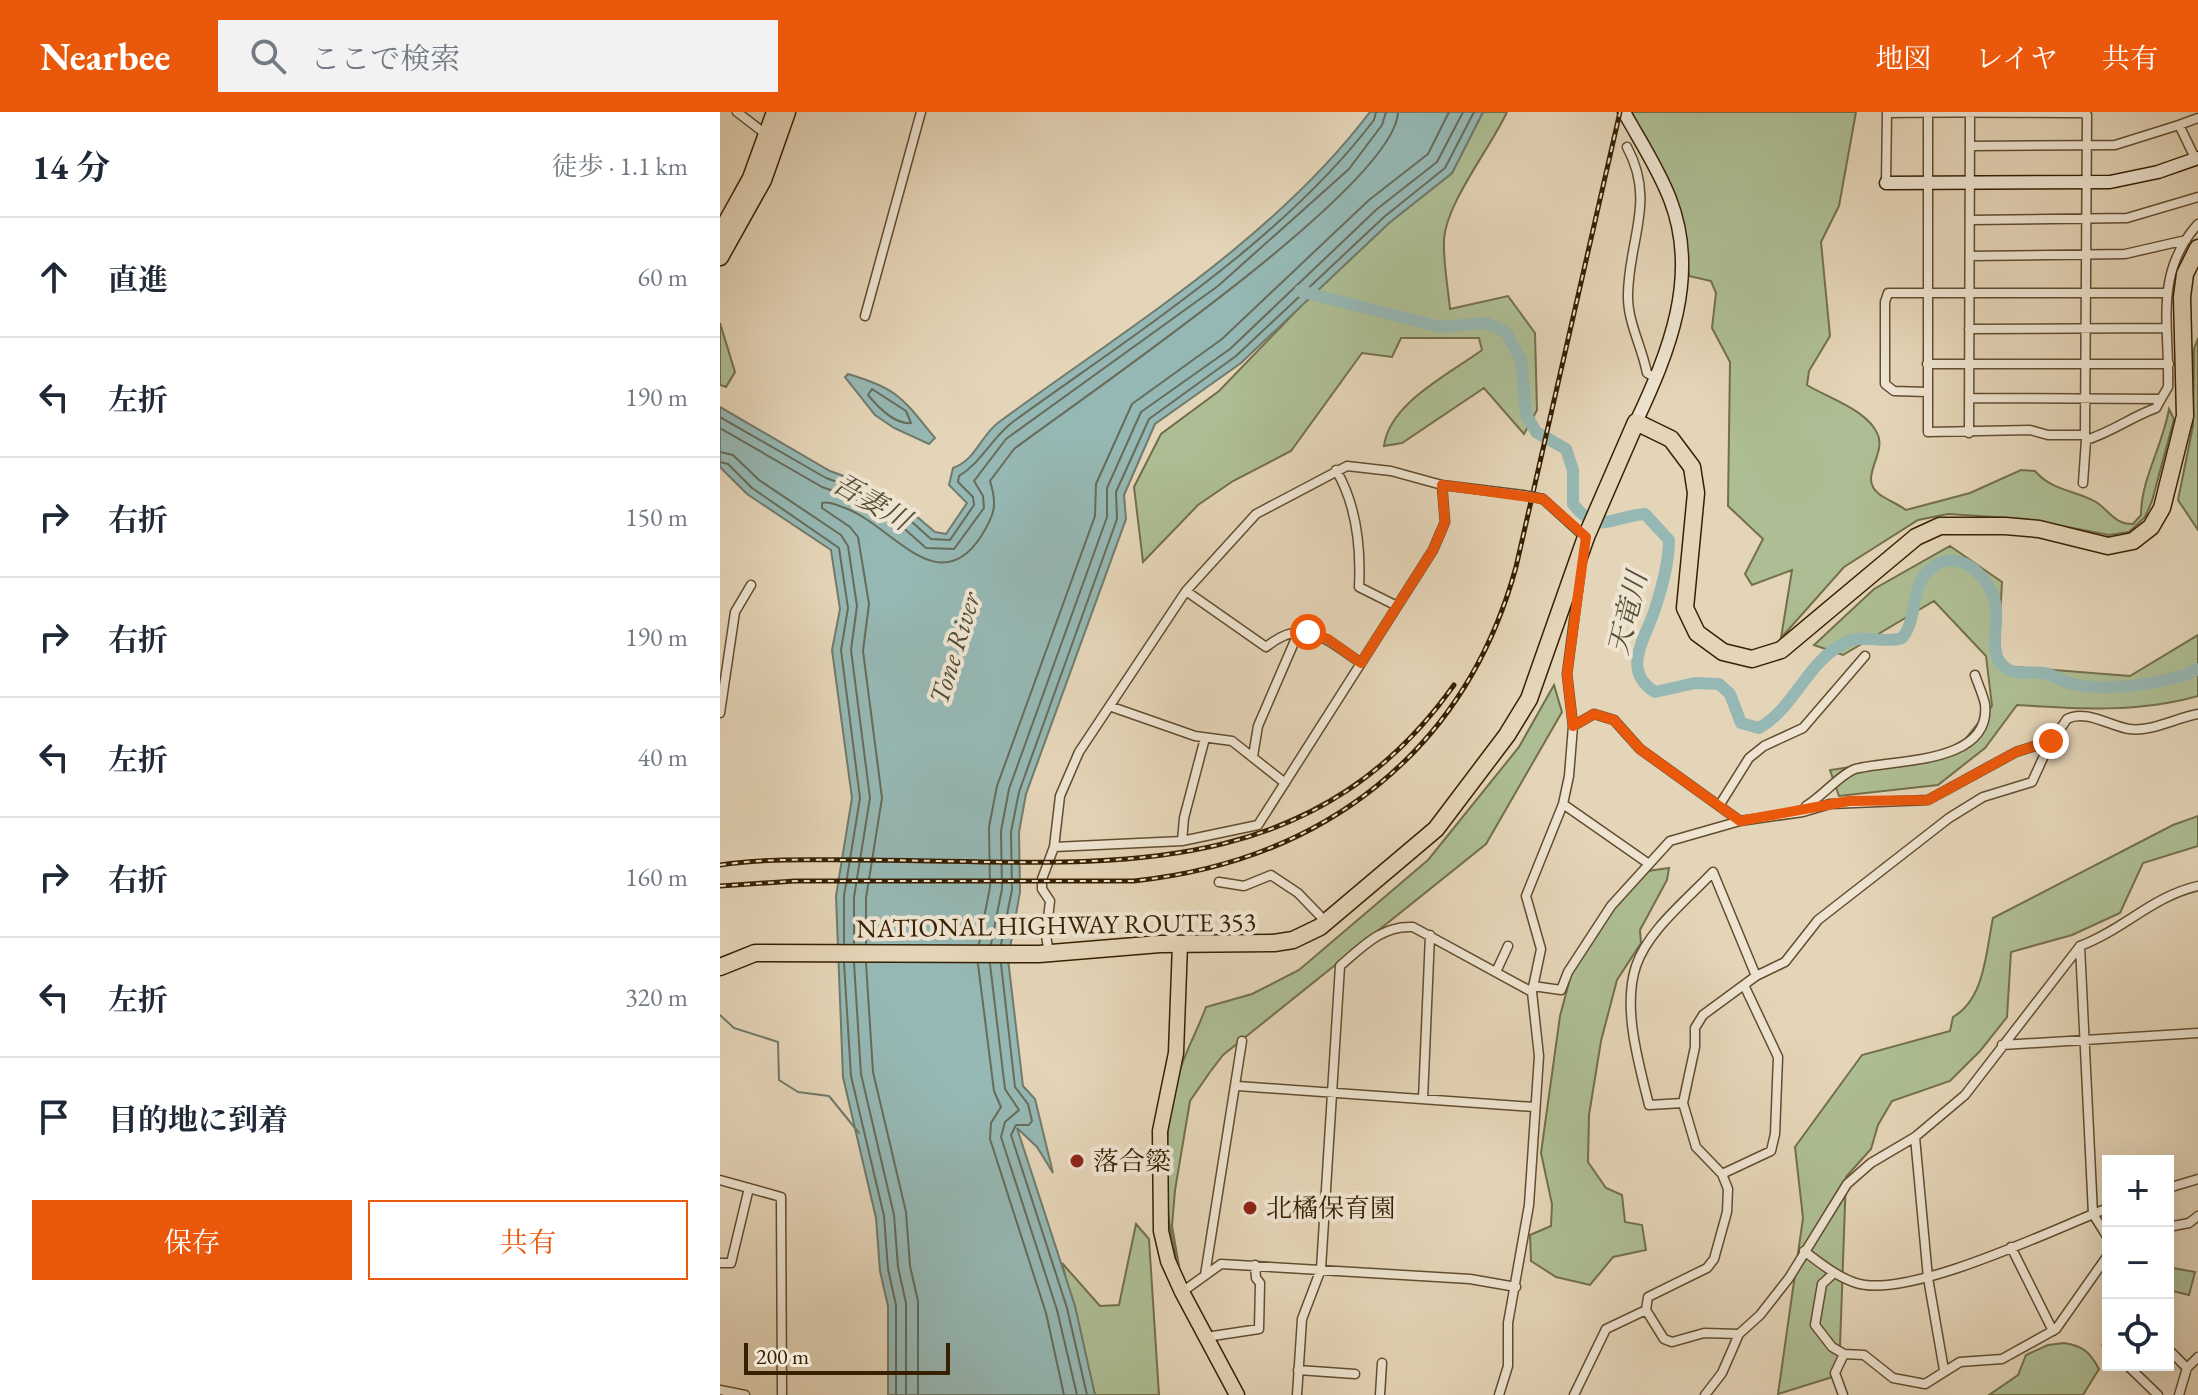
<!DOCTYPE html>
<html lang="ja">
<head>
<meta charset="utf-8">
<style>
  :root { --surface:#fff; --page:#f2f2f3; --text:#1f2937; --muted:#747a83; --line:#e0e1e3; --accent:#ea580c }
  body { margin:0; font-family:"EB Garamond","Noto Serif JP",serif; background:var(--page); color:var(--text) }
  .controls { position:absolute; right:24px; bottom:24px; display:grid; overflow:hidden; border-radius:0px; box-shadow:0 8px 32px #0002 }
  .controls button { width:72px; height:72px; display:grid; place-items:center; padding:0; border:0; border-bottom:2px solid var(--line); background:var(--surface); color:var(--text); font:40px sans-serif }
  .scale { position:absolute; left:24px; bottom:20px; width:206px; box-sizing:border-box; padding-left:8px; border:4px solid #372000; border-top:0; font-size:22px; line-height:28px; white-space:nowrap; color:#372000; -webkit-text-stroke:6px #eee4d1; paint-order:stroke }
  .stop { position:absolute; width:24px; height:24px; margin:-18px; border:6px solid #ea580c; border-radius:50%; background:#fff }
  .stop.end { background:#ea580c; border-color:#fff; box-shadow:0 2px 8px #0008 }
  .list { margin:0; padding:0; list-style:none }
  h2 { display:flex; justify-content:space-between; align-items:center; height:104px; margin:0; padding:0 32px; font-size:34px }
  h2 small { font-size:26px; font-weight:400; color:var(--muted) }
  .list li { display:grid; grid-template-columns:52px 1fr auto; gap:24px; align-items:center; box-sizing:border-box; height:120px; padding:0 32px; border-top:2px solid var(--line) }
  .list b { display:block; font-size:30px; white-space:nowrap }
  .list em { font-size:26px; font-style:normal; color:var(--muted) }
  .actions { display:flex; gap:16px; padding:24px 32px }
  .actions a { flex:1; padding:18px 0; border:2px solid var(--accent); border-radius:0px; text-align:center; font-size:28px; color:var(--accent) }
  .actions .main { background:var(--accent); color:#fff }
  .icon { flex:none; width:44px; height:44px; fill:none; stroke:currentColor; stroke-width:2; stroke-linecap:round; stroke-linejoin:round }
  .map { position:relative; flex:none; width:1478px; height:1283px; overflow:hidden }
  header { display:flex; align-items:center; gap:48px; box-sizing:border-box; height:112px; padding:0 40px; background:var(--accent); color:#fff }
  header strong { font-size:38px }
  nav { display:flex; gap:44px; margin-inline-start:auto; font-size:28px }
  .search { width:560px; height:72px; background:var(--page); display:flex; align-items:center; gap:20px; box-sizing:border-box; padding:0 28px; border-radius:0px; color:var(--muted); font-size:30px }
  main { display:flex }
  aside { flex:1; background:var(--surface) }
  .map>svg:first-child { display:block }
  .green { fill:#aebe94; stroke:#726f4a; stroke-width:2 }
  .water { fill:#96b8b4; stroke:#707b6c; stroke-width:2 }
  .lines { fill:none; stroke-linecap:round; stroke-linejoin:round }
  .shore { stroke:#666c5a; stroke-width:2 }
  .stream { stroke:#707b6c; stroke-width:2 }
  .river { stroke:#96b8b4; stroke-width:12 }
  .street-casing { stroke:#624d2e; stroke-width:11 }
  .secondary-casing { stroke:#372000; stroke-width:15 }
  .primary-casing { stroke:#372000; stroke-width:17 }
  .highway-casing { stroke:#372000; stroke-width:19 }
  .street { stroke:#eee4d1; stroke-width:8 }
  .secondary { stroke:#eee4d1; stroke-width:12 }
  .primary { stroke:#e5d5b8; stroke-width:14 }
  .highway { stroke:#e5d5b8; stroke-width:16 }
  .rail-casing { stroke:#372000; stroke-width:5 }
  .rail { stroke:#eee4d1; stroke-width:2; stroke-dasharray:6; stroke-linecap:butt }
  .street-bridge-casing { stroke:#624d2e; stroke-width:11; stroke-linecap:butt }
  .street-bridge { stroke:#eee4d1; stroke-width:8 }
  .route { stroke:#ea580c; stroke-width:10 }
  .poi-dot { fill:#8f2418; stroke:#eee4d1; stroke-width:3 }
  .labels { text-anchor:middle; stroke-width:8; stroke-linejoin:round; paint-order:stroke }
  .street-label { font-size:26px; fill:#372000; stroke:#eee4d1 }
  .poi-label { font-size:26px; fill:#372000; stroke:#eee4d1; text-anchor:start }
  .water-label { font-size:28px; font-style:italic; fill:#544e36; stroke:#eee4d1 }
</style>
</head>
<body>
<header>
<strong>Nearbee</strong>
<div class="search"><svg class="icon" aria-label="search" viewBox="0 0 24 24"><circle cx="10" cy="10" r="6"/><path d="M15 15l6 6"/></svg>ここで検索</div>
<nav><a>地図</a><a>レイヤ</a><a>共有</a></nav>
</header>
<main>
<aside>
<h2>14 分<small>徒歩 · 1.1 km</small></h2>
<ul class="list">
<li><svg class="icon" aria-label="ahead" viewBox="0 0 24 24"><path d="M12 20V5M6 11l6-6 6 6"/></svg><div><b>直進</b></div><em>60 m</em></li>
<li><svg class="icon" aria-label="left" viewBox="0 0 24 24"><path d="M17 20v-9H6M10 6l-5 5 5 5"/></svg><div><b>左折</b></div><em>190 m</em></li>
<li><svg class="icon" aria-label="right" viewBox="0 0 24 24"><path d="M7 20v-9h11M14 6l5 5-5 5"/></svg><div><b>右折</b></div><em>150 m</em></li>
<li><svg class="icon" aria-label="right" viewBox="0 0 24 24"><path d="M7 20v-9h11M14 6l5 5-5 5"/></svg><div><b>右折</b></div><em>190 m</em></li>
<li><svg class="icon" aria-label="left" viewBox="0 0 24 24"><path d="M17 20v-9H6M10 6l-5 5 5 5"/></svg><div><b>左折</b></div><em>40 m</em></li>
<li><svg class="icon" aria-label="right" viewBox="0 0 24 24"><path d="M7 20v-9h11M14 6l5 5-5 5"/></svg><div><b>右折</b></div><em>160 m</em></li>
<li><svg class="icon" aria-label="left" viewBox="0 0 24 24"><path d="M17 20v-9H6M10 6l-5 5 5 5"/></svg><div><b>左折</b></div><em>320 m</em></li>
<li><svg class="icon" aria-label="arrive" viewBox="0 0 24 24"><path d="M6 21V4h12l-3 4 3 4H6"/></svg><div><b>目的地に到着</b></div></li>
</ul>
<div class="actions"><a class="main">保存</a><a>共有</a></div>
</aside>
<div class="map">
<svg width="1478" height="1283" viewBox="0 0 1478 1283">
  <rect width="100%" height="100%" fill="#e5d5b8"/>
  <filter id="stains"><feTurbulence type="fractalNoise" baseFrequency=".0025" numOctaves="4"/><feColorMatrix values="0 0 0 0 .2 0 0 0 0 .09 0 0 0 0 .02 0 0 0 .5 -.17"/></filter>
  <radialGradient id="worn" r=".72"><stop offset=".6" stop-color="#630" stop-opacity="0"/><stop offset="1" stop-color="#630" stop-opacity=".3"/></radialGradient>
  <path class="green" d="M763,0H787C771,35 726,91 724,128C723,150 728,175 730,197L788,184L815,221L817,298L804,322L764,276L682,331L664,334C669,291 731,261 762,238L759,226H681L672,245L642,241L571,339L513,369L478,393L423,450L414,375L441,322L499,279L583,192L669,111L732,61Z
    M910,0H1136L1119,94L1101,130L1110,224L1089,259L1087,273C1108,286 1148,298 1158,323C1166,343 1138,366 1159,382C1167,388 1178,392 1186,398L1250,381L1301,358L1315,359C1332,379 1355,378 1376,390C1390,399 1394,412 1413,412L1421,403C1421,367 1443,333 1449,297L1454,307L1432,389L1425,405L1409,420L1389,423L1305,407L1228,402L1198,408L1124,455L1061,526L1072,458L1032,473L1025,462L1043,427L1008,394L1010,250L992,216L996,181L991,169L969,164L963,111Z
    M0,211L15,260L6,275L0,273Z
    M1478,226V418L1458,388L1473,314L1474,237Z
    M1230,434L1282,470L1279,526L1282,554L1410,564L1478,523V584C1419,601 1358,597 1297,593L1265,636L1218,673L1119,684L1110,658L1235,640L1272,594L1266,544L1214,489L1123,543L1094,533L1154,477Z
    M834,573L842,600L766,732L503,943L490,960L470,989L455,1078L452,1114L459,1154C441,1099 442,1014 460,958C467,936 478,917 486,895L532,882L579,858L708,748L799,635Z
    M1478,704V734L1423,751L1400,801L1352,823L1291,840L1287,905L1260,939L1230,969L1172,989L1158,1013L1151,1037L1126,1065L1119,1263L1058,1282L1083,1106L1075,1035L1142,943L1230,919L1233,905C1265,887 1266,839 1273,806L1453,713Z
    M949,756L947,768L920,818L921,831L897,868L881,929L869,1003L868,1050L886,1076L902,1083L905,1110L922,1113L926,1138L893,1145L870,1173L836,1165L811,1149L810,1123L831,1114L832,1092L821,1041L840,904L852,859L891,798L928,759Z
    M416,1112L429,1127L439,1283H375L342,1151L380,1194L399,1193Z
    M1448,1155L1475,1160L1469,1183L1448,1178Z
    M1344,1231C1363,1234 1370,1240 1379,1257L1363,1283H1269L1298,1263L1306,1243L1328,1233Z"/>
  <path class="water" d="M650,0H763L732,61L669,111L521,251L435,312L404,383L406,407L306,682L299,720L300,780L288,847L303,974L315,987L333,1061L317,1035L297,1016L355,1194L375,1283H168V1194L160,1159L156,1106L123,965L116,784L132,686L112,538L120,497L111,438L27,382L0,355V295L110,359L146,372L188,397L215,420L226,422L247,391L229,373L233,356C256,348 260,324 279,310C408,215 552,129 650,0Z
    M128,262C179,277 182,286 215,326L209,332L174,316L155,303L125,265Z"/>
  <g class="lines">
    <path class="shore" d="M152,277L186,299L191,311C175,313 158,295 148,283Z
      M0,305L106,366L143,379L184,403L211,427L230,428L254,393L253,385L238,370L239,364C262,350 272,325 294,309C417,220 562,129 654,8L656,0
      M0,316L102,375L139,388L178,411L206,436L234,437L264,396L263,384L254,369L286,327L498,174L629,57L662,13L666,0
      M0,340L13,343L39,368L121,423L128,434L137,494L131,538L150,686L134,785V831
      M0,350L8,352L32,376L119,436L128,496L121,538L140,686L124,784V831
      M146,831V786L162,686L143,539L149,492L138,425L130,415L102,396V391C109,389 117,393 125,396C172,413 217,489 260,426C274,404 278,394 270,369L294,337C361,286 676,74 678,0
      M259,832L270,775L269,715L277,674L375,404L376,372L412,292L502,227L649,88L708,42L729,0
      M271,832L282,777L281,719L289,677L387,405V376L421,300L510,237L657,97L717,50L743,0
      M281,832L292,778L291,720L299,680L397,407L396,380L429,307L516,244L664,105L725,56L754,0
      M124,851L131,964L164,1104L168,1157L176,1193V1283
      M134,851L141,962L174,1103L178,1155L186,1191V1283
      M146,851L153,960L186,1100L190,1154L198,1189V1283
      M258,852L274,979L281,995L271,1011L270,1027L326,1201L344,1283
      M270,852L285,977L299,998L285,1010L281,1025L337,1198L357,1283
      M281,852L295,975L308,992L312,1009L309,1013H296L291,1023L347,1196L367,1283"/>
    <path class="stream" d="M0,903L14,916L58,930L59,968L78,980L109,984L139,1021"/>
    <path class="river" d="M580,179L720,215L766,211L786,220L801,248L806,302L816,320L846,337L853,358V392C879,425 891,404 925,402L949,428C949,451 942,475 935,497C926,526 900,558 935,580L975,571L999,572L1010,582L1021,611L1039,616C1076,595 1087,548 1127,530C1143,522 1164,532 1182,526C1198,507 1190,477 1208,459C1235,432 1268,462 1275,490C1280,507 1269,536 1280,550C1293,567 1307,558 1324,561C1334,563 1343,570 1353,572C1386,580 1448,572 1478,557"/>
    <g class="street-casing">
      <path id="street" d="M17,0L47,23
        M1459,13L1478,6
        M1250,34L1395,33L1459,13L1476,48
        M907,35C936,89 909,126 908,182C907,209 922,235 927,261L936,266
        M1166,71L1167,1C1232,0 1297,1 1362,1L1367,3L1365,323H1328L1310,318L1208,320V1
        M1250,108L1407,106L1478,85
        M1250,144L1405,142L1466,128
        M145,204L201,0
        M1249,217L1445,216
        M1207,252H1449
        M1207,280L1174,279L1165,272V190L1168,181H1446
        M1249,286L1441,287L1448,275C1450,215 1433,162 1478,112
        M1249,321L1250,0
        M616,358C636,392 641,436 639,475L677,494
        M1363,371L1366,328C1392,320 1411,305 1436,296L1441,287
        M823,387L866,426
        M466,479L546,535C584,504 606,527 641,551
        M392,595L475,624L512,629L565,671
        M0,601L15,500L31,473
        M853,614L874,602L894,608L920,637L1020,709
        M533,644L538,614L579,519
        M843,692L929,752
        M999,694L1029,646L1044,634L1083,616L1145,544
        M1086,694C1100,686 1122,661 1135,657C1170,647 1272,654 1265,592C1263,583 1258,572 1255,563
        M462,729L464,706L485,626
        M334,735L462,729L538,713L713,438L725,410L722,373
        M499,770L524,774L551,763L578,781L606,810
        M1360,834L1373,1102L1388,1126
        M329,841L326,824L330,789L322,777V767L334,735L340,684L359,640L466,479L536,402L627,354L671,359L722,373L803,383
        M776,860L788,834
        M813,874L841,878L848,860L891,794L950,729L1020,709L1083,700L1110,692L1208,688L1296,640L1331,629
        M1282,933L1478,921
        M518,974L814,995
        M703,987L710,823
        M963,991L929,993C919,952 902,896 916,854C928,818 968,787 993,760L1036,864
        M1195,1025L1208,1166L1224,1258
        M1002,1062L1051,1039L1055,1022L1058,945L1024,873
        M0,1068L61,1085L62,1283
        M1448,1076L1478,1067
        M1448,1115L1469,1111L1478,1104
        M1291,1135L1333,1219
        M1084,1139C1100,1151 1117,1165 1136,1171C1188,1188 1334,1117 1388,1096
        M0,1151H11L29,1076
        M1114,1161L1102,1172L1095,1213L1112,1235L1124,1242L1144,1243L1173,1266L1205,1272L1240,1250L1282,1247L1336,1217L1388,1143
        M485,1163L522,929
        M462,1180L501,1152L750,1167L796,1175
        M926,1198L944,1227L952,1230L984,1221L1019,1222
        M486,1225L539,1217L540,1171L536,1166L535,1153
        M1387,1233L1388,1234
        M1448,1237L1467,1256
        M1407,1253L1438,1283
        M578,1258L635,1262
        M0,1278L25,1283
        M577,1283L582,1207L601,1157L620,854C642,835 662,813 693,815L812,880
        M660,1283L662,1251
        M779,1283L788,1254V1211L809,1093L819,944L812,880L821,837L806,784L843,692L849,664L853,614L847,562L860,463
        M854,1283L886,1217L926,1198L928,1185L987,1156L994,1147L1007,1100L1008,1077L1002,1062L976,1035L963,991L975,935V916L983,903L1036,864L1065,850L1098,808L1229,706L1263,685L1312,670L1328,635L1347,607C1365,597 1390,614 1409,617C1431,620 1456,606 1478,602
        M985,1283L1002,1261L1019,1222L1040,1203L1069,1166L1127,1072L1151,1051L1195,1025L1245,983L1360,834C1403,818 1433,784 1478,774
        M1123,1283L1115,1261L1124,1242
        M1459,1283L1467,1256L1478,1245"/>
    </g>
    <g class="secondary-casing">
      <path id="secondary" d="M904,0C920,29 938,56 950,87C980,164 949,240 916,310
        M1166,71L1390,70L1438,60L1478,46"/>
    </g>
    <g class="primary-casing">
      <path id="primary" d="M460,832L456,941L440,1019L441,1119L448,1149L462,1180L517,1283"/>
    </g>
    <g class="highway-casing">
      <path id="highway" d="M0,122L31,66L55,0
        M0,145L43,68L67,0
        M0,855L35,841L319,842L440,832L554,831L573,828L600,815L716,717L787,623L809,587L866,425L916,310L951,327L972,355L976,381L965,496L977,521L1003,540L1032,547L1061,538L1196,425L1220,414H1285L1319,417L1388,434L1413,429L1431,415L1442,396L1465,304L1462,185L1465,162L1478,136"/>
    </g>
    <use href="#street" class="street"/>
    <use href="#secondary" class="secondary"/>
    <use href="#primary" class="primary"/>
    <use href="#highway" class="highway"/>
    <g class="rail-casing">
      <path id="rail" d="M0,753C46,746 93,748 139,748C365,748 584,784 734,573
        M0,774L75,769H414C602,749 745,641 796,455L900,0"/>
    </g>
    <use href="#rail" class="rail"/>
    <g class="street-bridge-casing">
      <path id="street-bridge" d="M803,383L823,387"/>
    </g>
    <use href="#street-bridge" class="street-bridge"/>
  </g>
  <g class="lines">
    <path class="route" d="M588,520L608,527L641,551L713,438L725,410L722,373L823,387L866,425L847,562L853,614L874,602L894,608L920,637L1020,709L1129,689L1208,688L1296,640L1331,629"/>
  </g>
  <g class="poi-dot">
    <circle cx="357" cy="1049" r="8"/>
    <circle cx="530" cy="1096" r="8"/>
  </g>
  <g class="labels">
    <g class="street-label">
      <text transform="translate(336 813) rotate(-1)" y="9">NATIONAL HIGHWAY ROUTE 353</text>
    </g>
    <g class="poi-label">
      <text x="373" y="1058">落合簗</text>
      <text x="546" y="1105">北橘保育園</text>
    </g>
    <g class="water-label">
      <text transform="translate(152 389) rotate(30)" y="10">吾妻川</text>
      <text transform="translate(907 501) rotate(-76)" y="10">天竜川</text>
      <text transform="translate(234 536) rotate(-73)" y="10">Tone River</text>
    </g>
  </g>
  <rect width="100%" height="100%" filter="url(#stains)"/>
  <rect width="100%" height="100%" fill="url(#worn)"/>
</svg>
<div class="controls">
<button>+</button>
<button>−</button>
<button><svg class="icon" aria-label="locate" viewBox="0 0 24 24"><circle cx="12" cy="12" r="6"/><path d="M12 2v4M12 18v4M2 12h4M18 12h4"/></svg></button>
</div>
<div class="scale">200 m</div>
<div class="stop" style="left:588px;top:520px"></div>
<div class="stop end" style="left:1331px;top:629px"></div>
</div>
</main>
</body>
</html>
